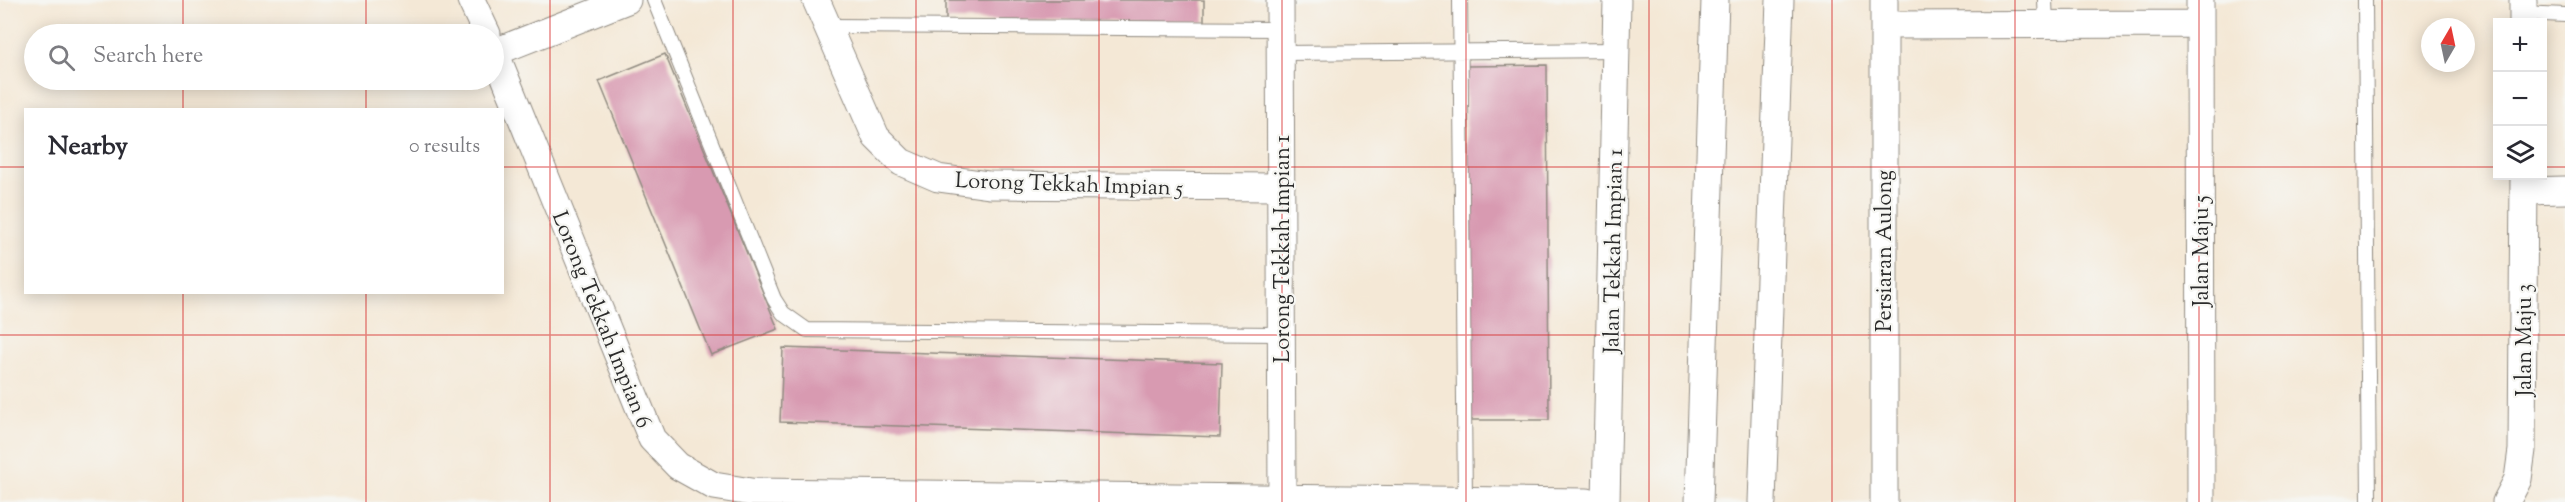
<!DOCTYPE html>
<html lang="en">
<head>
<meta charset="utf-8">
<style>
  :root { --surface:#fff; --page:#f2f2f3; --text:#2b2b33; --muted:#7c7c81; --line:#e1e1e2 }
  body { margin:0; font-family:"Sorts Mill Goudy",serif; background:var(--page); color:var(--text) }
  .controls { position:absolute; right:18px; top:18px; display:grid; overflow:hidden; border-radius:0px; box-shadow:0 3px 15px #0003 }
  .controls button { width:54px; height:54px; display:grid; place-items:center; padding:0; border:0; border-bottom:2px solid var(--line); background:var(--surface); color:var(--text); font:30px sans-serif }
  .compass { position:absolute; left:2421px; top:18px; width:54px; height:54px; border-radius:50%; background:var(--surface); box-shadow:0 3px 15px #0003; rotate:9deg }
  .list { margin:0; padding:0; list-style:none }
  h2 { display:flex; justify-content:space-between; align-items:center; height:78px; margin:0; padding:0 24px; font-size:26px }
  h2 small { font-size:20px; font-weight:400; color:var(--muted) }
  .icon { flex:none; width:33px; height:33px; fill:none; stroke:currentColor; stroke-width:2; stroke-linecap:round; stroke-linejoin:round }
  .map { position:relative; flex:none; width:2565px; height:502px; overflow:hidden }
  .search { position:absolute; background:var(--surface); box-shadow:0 3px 15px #0003; left:24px; top:24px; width:480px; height:66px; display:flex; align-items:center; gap:15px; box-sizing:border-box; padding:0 21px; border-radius:33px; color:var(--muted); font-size:22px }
  .panel { position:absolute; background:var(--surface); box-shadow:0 3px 15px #0003; left:24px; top:108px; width:480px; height:186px; border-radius:0px }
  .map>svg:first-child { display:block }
  .building { fill:#d89ab1 }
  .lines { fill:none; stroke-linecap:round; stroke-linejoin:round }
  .lane-casing { stroke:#908a80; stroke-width:16 }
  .street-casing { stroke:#908a80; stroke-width:29 }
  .lane { stroke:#fff; stroke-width:14 }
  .street { stroke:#fff; stroke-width:27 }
  .grid { fill:none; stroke:#d62828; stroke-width:1.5; stroke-opacity:0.55 }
  .labels { text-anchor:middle; stroke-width:4.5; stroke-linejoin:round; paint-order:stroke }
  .street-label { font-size:22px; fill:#2b2b2b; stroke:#f6f6f2 }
</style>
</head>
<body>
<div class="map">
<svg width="2565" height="502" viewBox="0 0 2565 502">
  <rect width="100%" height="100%" fill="#f6f6f2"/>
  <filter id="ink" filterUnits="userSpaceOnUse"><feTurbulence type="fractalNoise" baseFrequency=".0167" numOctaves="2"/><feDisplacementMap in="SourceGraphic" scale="12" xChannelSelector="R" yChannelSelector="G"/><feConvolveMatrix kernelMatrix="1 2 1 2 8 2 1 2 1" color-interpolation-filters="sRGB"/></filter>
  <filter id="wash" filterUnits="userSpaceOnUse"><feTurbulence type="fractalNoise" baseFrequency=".008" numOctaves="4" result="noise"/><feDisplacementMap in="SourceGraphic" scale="24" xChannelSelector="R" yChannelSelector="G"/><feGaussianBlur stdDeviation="1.35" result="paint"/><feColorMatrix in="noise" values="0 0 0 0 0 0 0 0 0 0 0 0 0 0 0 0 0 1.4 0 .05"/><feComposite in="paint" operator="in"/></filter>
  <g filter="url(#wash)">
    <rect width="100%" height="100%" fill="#f4e8d6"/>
    <g id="blocks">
      <path class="building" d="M946,0H1204V22L946,20Z
        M665,54L778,329L711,355L599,81Z
        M1547,65L1549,420H1467L1466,66Z
        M783,348L1222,363L1220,437L780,422Z"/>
    </g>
  </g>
  <g filter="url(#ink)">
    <use href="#blocks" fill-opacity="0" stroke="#908a80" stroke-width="1.5"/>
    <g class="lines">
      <g class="lane-casing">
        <path id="lane" d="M654,0L774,299L783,313L807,330L1282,334
          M1460,0L1465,500
          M2045,0L2046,24
          M2365,0L2369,502
          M2523,13L2565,15
          M828,26L1280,29
          M1281,53L1617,50"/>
      </g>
      <g class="street-casing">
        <path id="street" d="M471,0L487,34
          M816,0L876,137L901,162L938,178L989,185L1281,187
          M1280,0L1282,499
          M1884,0V502
          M2200,0L2201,502
          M2523,22V0
          M1884,25L2199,24
          M494,50L652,439L678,466L714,486L751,492L1587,502
          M495,52L627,0
          M2524,191L2565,190
          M1606,502L1617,0
          M1699,502L1715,0
          M1762,502L1780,0
          M2506,502L2518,479L2522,450L2524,176"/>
      </g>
      <use href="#lane" class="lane"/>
      <use href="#street" class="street"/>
    </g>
  </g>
  <path class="grid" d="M183,0V34M366,0V34M550,0V502M733,0V502M916,0V502M1099,0V502M1282,0V502M1466,0V502M1649,0V502M1832,0V502M2015,0V502M2199,0V502M2382,0V502M183,80V110M366,80V110M0,167H26M502,167H2498M2542,167H2565M183,292V502M366,292V502M0,335H2565"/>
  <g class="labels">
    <g class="street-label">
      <text transform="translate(1069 183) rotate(2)" y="8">Lorong Tekkah Impian 5</text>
      <text transform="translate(1281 249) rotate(-90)" y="8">Lorong Tekkah Impian 1</text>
      <text transform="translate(1612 251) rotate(-89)" y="8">Jalan Tekkah Impian 1</text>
      <text transform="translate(1883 251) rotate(-90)" y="8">Persiaran Aulong</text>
      <text transform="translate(2200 251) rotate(-90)" y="8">Jalan Maju 5</text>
      <text transform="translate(603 319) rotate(68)" y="8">Lorong Tekkah Impian 6</text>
      <text transform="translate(2523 340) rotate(-90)" y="8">Jalan Maju 3</text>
    </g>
  </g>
</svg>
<div class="controls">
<button>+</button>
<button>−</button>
<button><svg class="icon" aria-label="layers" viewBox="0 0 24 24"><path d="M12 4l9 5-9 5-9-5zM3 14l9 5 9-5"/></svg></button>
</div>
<svg class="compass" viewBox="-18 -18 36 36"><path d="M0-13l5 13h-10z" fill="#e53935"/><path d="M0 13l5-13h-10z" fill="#7c7c81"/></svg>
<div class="search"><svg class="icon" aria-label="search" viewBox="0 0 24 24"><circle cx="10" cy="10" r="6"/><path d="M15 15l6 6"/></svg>Search here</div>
<section class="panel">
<h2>Nearby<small>0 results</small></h2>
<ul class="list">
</ul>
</section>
</div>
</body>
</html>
